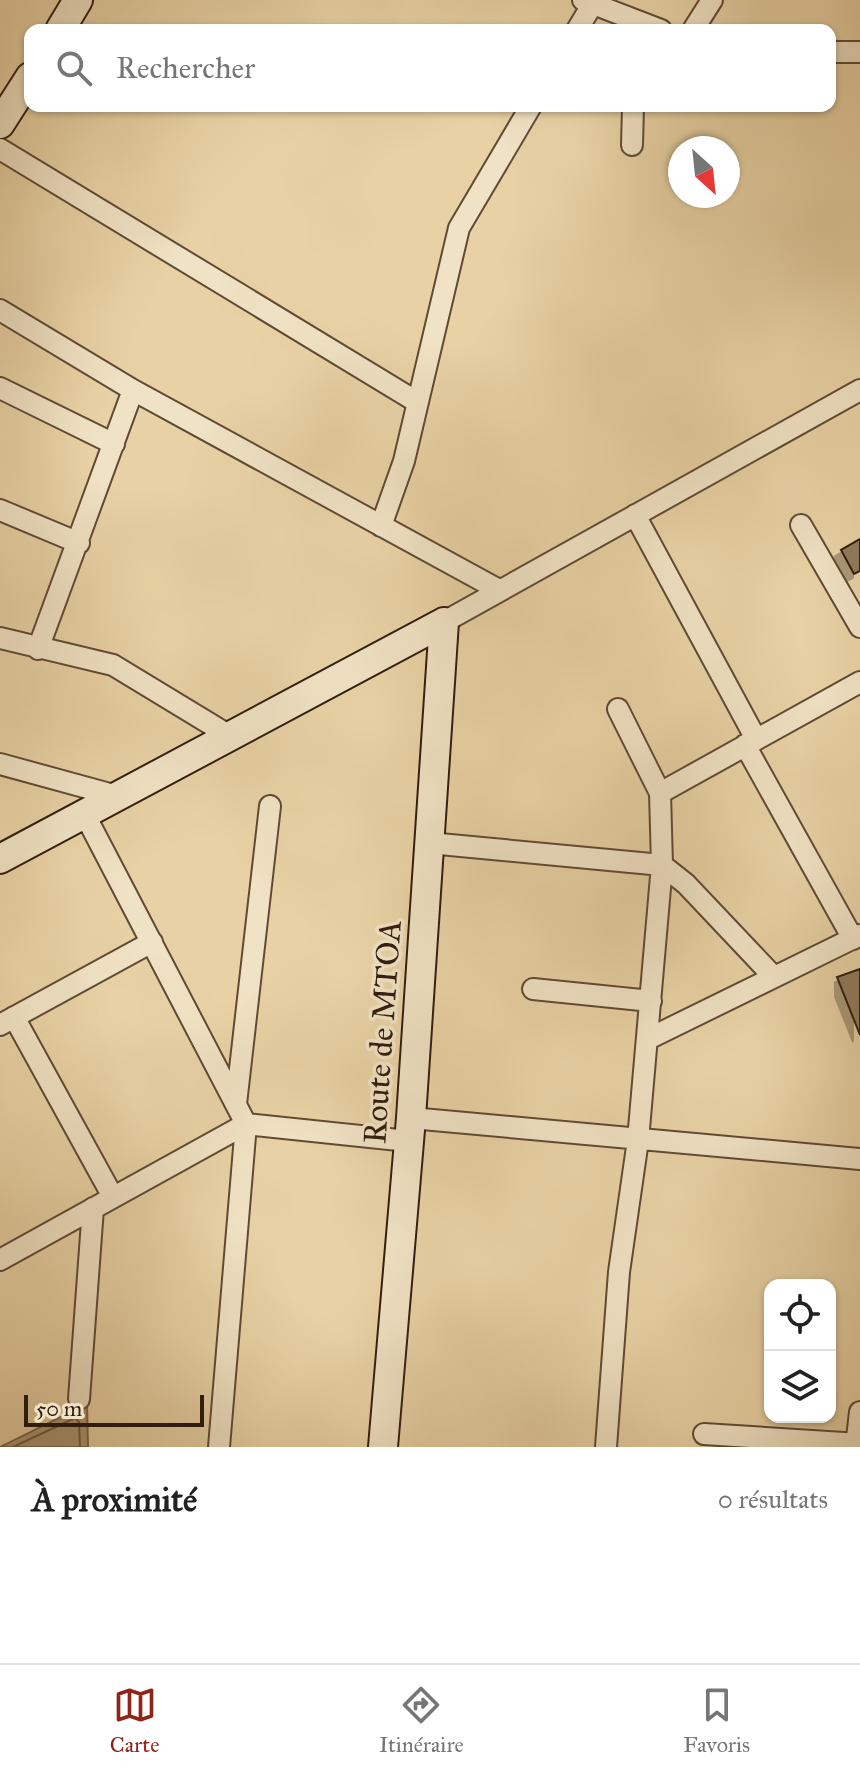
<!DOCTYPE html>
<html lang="fr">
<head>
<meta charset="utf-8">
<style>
  :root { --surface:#fff; --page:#f6f6f6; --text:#222; --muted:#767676; --line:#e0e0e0; --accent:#8f2418 }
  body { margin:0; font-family:"IM FELL Great Primer",serif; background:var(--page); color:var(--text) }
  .controls { position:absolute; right:24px; bottom:24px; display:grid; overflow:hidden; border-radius:16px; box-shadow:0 2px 6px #0004 }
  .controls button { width:72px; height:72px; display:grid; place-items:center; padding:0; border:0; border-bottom:2px solid var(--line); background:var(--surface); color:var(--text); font:40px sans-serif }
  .compass { position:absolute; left:668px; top:136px; width:72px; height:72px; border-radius:50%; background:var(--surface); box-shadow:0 2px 6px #0004; rotate:153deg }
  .scale { position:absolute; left:24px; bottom:20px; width:180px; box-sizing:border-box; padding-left:8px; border:4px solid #321d10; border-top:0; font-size:22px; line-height:28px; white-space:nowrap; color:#321d10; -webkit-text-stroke:6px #f0e2c4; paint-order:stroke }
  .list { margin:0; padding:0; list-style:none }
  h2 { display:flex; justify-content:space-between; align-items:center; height:104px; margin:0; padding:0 32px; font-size:34px }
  h2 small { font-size:26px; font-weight:400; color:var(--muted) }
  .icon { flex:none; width:44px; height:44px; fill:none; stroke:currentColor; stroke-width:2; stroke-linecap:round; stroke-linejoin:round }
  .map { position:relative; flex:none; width:860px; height:1447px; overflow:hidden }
  .search { position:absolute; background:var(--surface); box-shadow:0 2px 6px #0004; left:24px; right:24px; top:24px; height:88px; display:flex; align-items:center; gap:20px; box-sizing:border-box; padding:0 28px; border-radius:16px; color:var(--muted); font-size:30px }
  .sheet { height:216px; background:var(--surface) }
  nav { display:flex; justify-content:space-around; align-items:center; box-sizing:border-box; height:112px; border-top:2px solid var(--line); background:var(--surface); font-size:22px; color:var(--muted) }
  nav a { display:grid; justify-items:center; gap:4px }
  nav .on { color:var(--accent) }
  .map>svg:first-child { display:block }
  .water { fill:#aa9472; stroke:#7a644b; stroke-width:2 }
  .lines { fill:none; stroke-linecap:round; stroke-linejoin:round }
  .shore { stroke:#6e5841; stroke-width:2 }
  .building { fill:#917b5d; stroke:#321d10; stroke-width:2; filter:url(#shadow) }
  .street-casing { stroke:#604a35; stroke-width:24 }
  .secondary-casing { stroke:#321d10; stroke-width:32 }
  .street { stroke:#f0e2c4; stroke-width:20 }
  .secondary { stroke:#f0e2c4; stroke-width:28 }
  .labels { text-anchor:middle; stroke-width:7; stroke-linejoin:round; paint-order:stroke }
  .street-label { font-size:32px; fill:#321d10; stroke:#f0e2c4 }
</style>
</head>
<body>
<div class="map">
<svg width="860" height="1447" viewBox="0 0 860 1447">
  <defs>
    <filter id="shadow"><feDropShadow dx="-7" dy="7" stdDeviation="0" flood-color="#0004"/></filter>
  </defs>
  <rect width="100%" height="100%" fill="#e8d2a5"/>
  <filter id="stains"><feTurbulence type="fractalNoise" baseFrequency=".0025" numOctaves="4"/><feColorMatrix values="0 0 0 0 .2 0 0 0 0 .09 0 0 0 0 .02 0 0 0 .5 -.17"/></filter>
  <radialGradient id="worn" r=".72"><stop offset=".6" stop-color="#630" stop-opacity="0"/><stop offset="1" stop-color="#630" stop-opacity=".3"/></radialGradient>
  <path class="water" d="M87,1404L88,1447H0Z"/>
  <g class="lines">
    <path class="shore" d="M13,1447L75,1418L79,1422L80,1447"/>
  </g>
  <path class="building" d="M860,539V571L854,574L841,550Z
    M860,969V1035L837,977Z"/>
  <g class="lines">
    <g class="street-casing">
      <path id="street" d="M583,0L661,30
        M577,30L595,0
        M693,30L712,0
        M830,52H860
        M632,145L633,106
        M0,149L417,402
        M0,310L133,390L499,590
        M0,388L114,444
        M0,510L79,543
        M635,515L756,739
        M801,525L860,627
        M381,526L404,461L459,228L531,106
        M444,622L860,390
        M0,638L113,665L230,736
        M38,649L133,390
        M745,745L853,939
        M0,764L117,796
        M660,793L860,682
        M84,813L246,1124L219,1447
        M429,843L662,865L686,884L773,976
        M533,989L651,1001
        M14,1017L113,1197
        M0,1025L152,942
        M648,1039L860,935
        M236,1104L270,806
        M411,1118L860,1159
        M0,1260L246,1124L408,1141
        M79,1399L93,1208
        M704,1434L860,1444
        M606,1447L619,1272L638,1140L662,865L660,793L618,709
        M856,1447L860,1412"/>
    </g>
    <g class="secondary-casing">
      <path id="secondary" d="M60,30L78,0
        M0,124L30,77
        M0,859L444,622
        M383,1447L411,1118L444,622"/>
    </g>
    <use href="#street" class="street"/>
    <use href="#secondary" class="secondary"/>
  </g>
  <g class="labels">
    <g class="street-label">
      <text transform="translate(382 1032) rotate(-86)" y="11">Route de MTOA</text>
    </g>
  </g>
  <rect width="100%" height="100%" filter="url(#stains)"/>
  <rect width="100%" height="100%" fill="url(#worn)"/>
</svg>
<div class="controls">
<button><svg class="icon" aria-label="locate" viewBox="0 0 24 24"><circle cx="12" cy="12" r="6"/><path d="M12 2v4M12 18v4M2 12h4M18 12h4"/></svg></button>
<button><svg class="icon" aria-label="layers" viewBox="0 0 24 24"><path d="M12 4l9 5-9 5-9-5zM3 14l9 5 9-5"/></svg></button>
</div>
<svg class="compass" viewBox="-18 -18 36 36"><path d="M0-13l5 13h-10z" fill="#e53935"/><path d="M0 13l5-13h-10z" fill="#767676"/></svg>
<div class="scale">50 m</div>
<div class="search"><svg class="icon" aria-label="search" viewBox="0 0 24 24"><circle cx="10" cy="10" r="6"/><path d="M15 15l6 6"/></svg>Rechercher</div>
</div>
<section class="sheet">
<h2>À proximité<small>0 résultats</small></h2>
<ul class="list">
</ul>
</section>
<nav>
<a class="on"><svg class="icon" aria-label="map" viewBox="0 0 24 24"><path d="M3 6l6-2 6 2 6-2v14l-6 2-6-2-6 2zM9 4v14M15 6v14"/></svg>Carte</a>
<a><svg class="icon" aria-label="directions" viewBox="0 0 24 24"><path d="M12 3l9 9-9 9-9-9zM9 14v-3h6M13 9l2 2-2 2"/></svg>Itinéraire</a>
<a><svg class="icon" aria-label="saved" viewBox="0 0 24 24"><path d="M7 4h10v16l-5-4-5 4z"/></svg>Favoris</a>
</nav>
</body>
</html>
